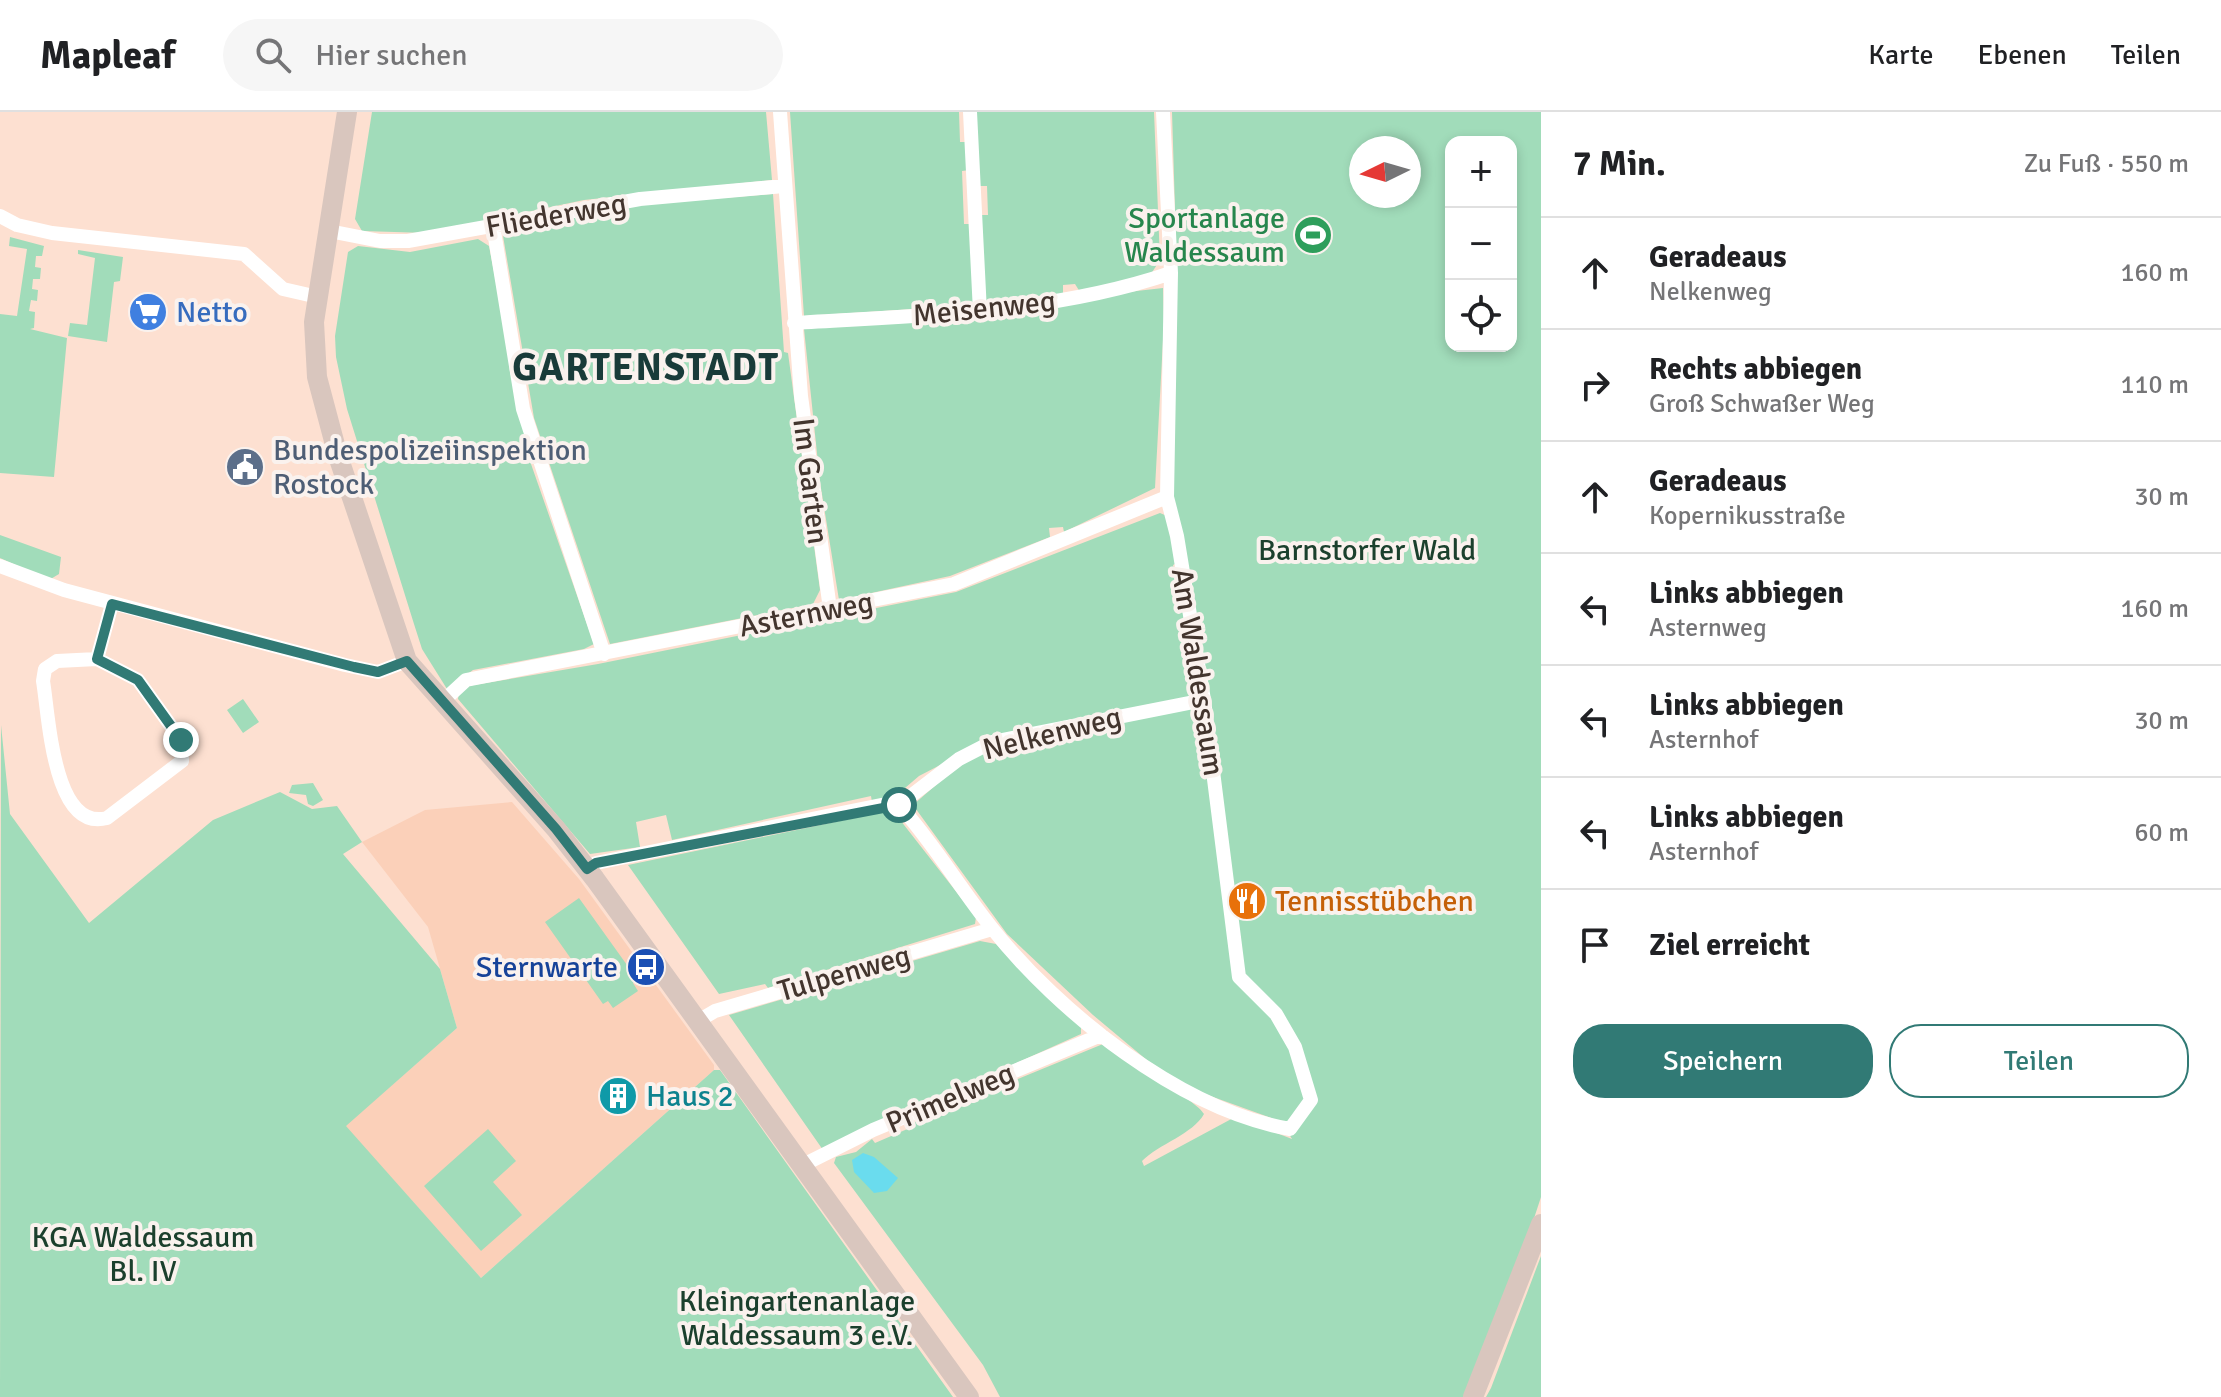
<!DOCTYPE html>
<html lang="de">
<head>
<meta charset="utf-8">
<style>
  :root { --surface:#fff; --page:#f6f6f6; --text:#202124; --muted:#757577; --line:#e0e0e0; --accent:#317a75 }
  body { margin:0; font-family:Signika,sans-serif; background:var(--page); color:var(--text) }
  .controls { position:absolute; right:24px; top:24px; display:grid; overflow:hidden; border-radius:16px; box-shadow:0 4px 12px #0003 }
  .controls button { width:72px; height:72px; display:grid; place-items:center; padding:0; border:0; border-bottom:2px solid var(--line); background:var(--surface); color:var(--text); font:40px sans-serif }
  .compass { position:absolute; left:1349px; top:24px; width:72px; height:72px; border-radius:50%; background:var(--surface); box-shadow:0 4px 12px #0003; rotate:265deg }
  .stop { position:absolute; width:24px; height:24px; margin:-18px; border:6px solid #317a75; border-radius:50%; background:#fff }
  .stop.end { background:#317a75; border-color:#fff; box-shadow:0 2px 8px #0008 }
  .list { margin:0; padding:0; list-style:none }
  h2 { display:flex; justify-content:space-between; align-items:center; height:104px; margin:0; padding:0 32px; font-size:34px }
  h2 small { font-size:26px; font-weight:400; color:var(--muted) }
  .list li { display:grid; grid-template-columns:52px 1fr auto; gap:24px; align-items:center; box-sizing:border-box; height:112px; padding:0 32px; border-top:2px solid var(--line) }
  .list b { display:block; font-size:30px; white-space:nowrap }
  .list p { margin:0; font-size:26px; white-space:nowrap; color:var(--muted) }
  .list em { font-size:26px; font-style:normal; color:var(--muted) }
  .actions { display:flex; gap:16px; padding:24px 32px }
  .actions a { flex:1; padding:18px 0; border:2px solid var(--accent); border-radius:32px; text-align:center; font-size:28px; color:var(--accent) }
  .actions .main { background:var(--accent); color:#fff }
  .icon { flex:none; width:44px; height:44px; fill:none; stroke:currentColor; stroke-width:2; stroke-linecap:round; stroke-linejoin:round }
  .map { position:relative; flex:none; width:1541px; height:1285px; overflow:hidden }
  header { display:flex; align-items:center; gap:48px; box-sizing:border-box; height:112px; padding:0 40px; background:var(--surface); border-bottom:2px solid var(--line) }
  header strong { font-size:38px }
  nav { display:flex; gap:44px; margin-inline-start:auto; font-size:28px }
  .search { width:560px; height:72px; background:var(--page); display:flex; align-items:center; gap:20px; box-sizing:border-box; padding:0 28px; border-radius:44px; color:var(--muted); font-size:30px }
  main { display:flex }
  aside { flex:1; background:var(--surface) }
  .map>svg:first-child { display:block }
  .built { fill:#fbd0b9 }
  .green { fill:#a1dcba; fill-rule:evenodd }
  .water { fill:#6adcee }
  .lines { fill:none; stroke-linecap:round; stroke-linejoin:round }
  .street { stroke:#fff; stroke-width:14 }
  .secondary { stroke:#d9c6be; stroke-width:20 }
  .route { stroke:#317a75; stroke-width:10 }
  .labels { text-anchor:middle; stroke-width:8; stroke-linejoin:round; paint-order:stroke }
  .street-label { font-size:30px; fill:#43352e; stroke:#faf2ee }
  .leisure-label { font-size:30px; fill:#27864d; stroke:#faf2ee; text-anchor:end }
  .shop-label { font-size:30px; fill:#366cbe; stroke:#faf2ee; text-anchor:start }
  .service-label { font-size:30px; fill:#4e5e75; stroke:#faf2ee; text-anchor:start }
  .park-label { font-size:30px; fill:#1b402d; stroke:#faf2ee }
  .food-label { font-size:30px; fill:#c56008; stroke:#faf2ee; text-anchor:start }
  .transit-label { font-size:30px; fill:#164399; stroke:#faf2ee; text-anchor:end }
  .culture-label { font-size:30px; fill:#0d838f; stroke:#faf2ee; text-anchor:start }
  .district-label { font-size:38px; font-weight:bold; letter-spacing:2px; fill:#193b39; stroke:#faf2ee }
</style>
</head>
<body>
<header>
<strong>Mapleaf</strong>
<div class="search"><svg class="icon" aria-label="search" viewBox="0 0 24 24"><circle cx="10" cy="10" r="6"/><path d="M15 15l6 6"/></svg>Hier suchen</div>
<nav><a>Karte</a><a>Ebenen</a><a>Teilen</a></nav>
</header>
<main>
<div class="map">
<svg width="1541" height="1285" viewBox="0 0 1541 1285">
  <rect width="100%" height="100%" fill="#fde0d1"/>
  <path class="built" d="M512,690L579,767L714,953V958L481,1166L345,1014L457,916L428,815L362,730L425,698Z"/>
  <path class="green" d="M372,0H766L772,68L584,88L427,121L362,119L355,107Z
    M790,0H959L960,30H968L970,58L962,59L964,112H973L976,193L804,204Z
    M974,0H1154L1160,148L1149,165L1080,180L1075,172L1063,173V183L984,192L980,103H988L987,74H977Z
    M1172,0H1541V1085L1514,1167L1466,1285H1000L983,1253L834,1051L836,1045L856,1040L872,1027L875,1031L912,1015L916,1009L1103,932C1122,946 1198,989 1204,1002C1193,1022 1159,1032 1142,1049L1144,1054L1235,1005L1292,1027L1282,1010L1191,977L1148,949L1093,903L1007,822L913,693L961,651L992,630L1204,587L1167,385L1177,162ZM1451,30H1511V234H1451ZM1361,36H1409V84H1361Z
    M773,82L784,240L788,241L820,478L813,492L610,532L534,306L503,124L511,115L630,93Z
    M10,125L44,134L42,144H36L35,155L41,156L40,167H33L32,177L38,178L37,189L31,188L29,199L35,200L34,216L30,217L67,226L54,365L0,361V202L17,204L27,137L9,134Z
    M478,127L489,134L531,352L594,532L584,537L473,558L447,577L422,537L414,512L347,297L336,245L335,224L348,140L358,134L410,140Z
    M78,138L123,145L120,169L114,170L107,230L68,224L70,211L87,213L95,146L78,142Z
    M1163,176L1164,210L1155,376L1064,420L1063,415L1049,416L1050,425L950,464L839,488L820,370L804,217Z
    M1160,401L1167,404L1177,451L1173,453L1200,585L998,623L919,664L898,682L872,690L871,684L672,728L666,703L636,710L640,735L590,742L458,587L459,580L468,574L598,552L956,480Z
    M0,423L61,445L59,462L49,468L0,446Z
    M243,587L259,610L243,621L227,598Z
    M1,613L10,702L89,811L213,708L280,680L312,697L337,694L362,730L343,742L440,857L457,916L346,1014L481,1166L714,958H720L953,1285H0Z
    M313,671L323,688L313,694L308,692L306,683L289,681L292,673Z
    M883,700L897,704L976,805L975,812L768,876L765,872L719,882L628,753Z
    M579,786L637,867L633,871L638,879L613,896L608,889L603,892L545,810Z
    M980,829L996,832L1081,915V922L823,1038L729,903Z
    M488,1017L516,1049L493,1070L522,1103L481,1139L424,1074Z
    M1541,1144V1285H1486L1491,1276Z"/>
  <path class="water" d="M863,1041L874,1045L898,1066L887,1079L874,1081L854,1060L852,1048Z"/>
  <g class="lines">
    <path class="street" d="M780,0L801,284L830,497
      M970,0L980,200
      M0,104L17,113L52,121L244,142L283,177L318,185
      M493,113L523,297L604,542
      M329,119L380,129H408L640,87L784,74
      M794,211C921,203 1050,202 1171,161
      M0,454L64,478L345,553L378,560L407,549
      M97,547L138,568L181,628L182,649L107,706C53,720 49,604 43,569L45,557L57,549Z
      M97,547L112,492
      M441,591L466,568L954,472L1167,385
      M899,693C933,730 959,775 991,815C1059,901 1181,998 1290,1017L1311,988L1295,935L1276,902L1239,865L1204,588L1177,424L1167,385L1171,161L1163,0
      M587,757L596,751L886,692L899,693L959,647L992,630L1204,588
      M698,909L715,899L992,817
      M801,1054L873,1018L1101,923"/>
    <path class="secondary" d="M347,0L314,210L317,265L338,344L407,549L556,717L595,767L969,1285
      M1473,1285L1541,1112"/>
  </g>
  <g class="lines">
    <path class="route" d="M181,628L138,568L97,547L112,492L354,555L378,560L407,549L556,717L587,757L596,751L899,693"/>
  </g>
  <defs>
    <g id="stadium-disc" transform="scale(2)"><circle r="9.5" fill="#2e9e5b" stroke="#faf2ee"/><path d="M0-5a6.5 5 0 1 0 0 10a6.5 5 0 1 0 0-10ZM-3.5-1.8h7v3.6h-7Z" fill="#fff"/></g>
    <g id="supermarket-disc" transform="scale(2)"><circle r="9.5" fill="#3f7fe0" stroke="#faf2ee"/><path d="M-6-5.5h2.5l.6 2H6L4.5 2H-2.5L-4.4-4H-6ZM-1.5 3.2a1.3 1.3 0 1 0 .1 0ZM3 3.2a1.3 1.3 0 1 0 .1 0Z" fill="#fff"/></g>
    <g id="civic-disc" transform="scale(2)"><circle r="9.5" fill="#5c6f8a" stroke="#faf2ee"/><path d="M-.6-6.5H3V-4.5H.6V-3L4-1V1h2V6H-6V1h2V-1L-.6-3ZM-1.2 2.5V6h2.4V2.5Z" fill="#fff"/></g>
    <g id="restaurant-disc" transform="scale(2)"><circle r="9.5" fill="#e8710a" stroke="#faf2ee"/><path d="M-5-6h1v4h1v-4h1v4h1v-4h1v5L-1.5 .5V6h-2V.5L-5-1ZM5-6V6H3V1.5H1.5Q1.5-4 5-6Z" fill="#fff"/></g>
    <g id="bus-disc" transform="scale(2)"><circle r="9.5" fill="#1a4fb4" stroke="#faf2ee"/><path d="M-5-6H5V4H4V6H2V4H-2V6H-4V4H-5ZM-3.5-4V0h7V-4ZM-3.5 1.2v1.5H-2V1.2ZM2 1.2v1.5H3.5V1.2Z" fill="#fff"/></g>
    <g id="building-disc" transform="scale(2)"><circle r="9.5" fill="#0f9aa8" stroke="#faf2ee"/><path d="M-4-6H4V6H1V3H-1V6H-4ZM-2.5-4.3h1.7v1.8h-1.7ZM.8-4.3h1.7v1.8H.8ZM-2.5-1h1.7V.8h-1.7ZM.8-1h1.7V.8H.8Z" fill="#fff"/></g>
  </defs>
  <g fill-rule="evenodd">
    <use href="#stadium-disc" x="1313" y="123"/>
    <use href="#supermarket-disc" x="148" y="200"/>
    <use href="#civic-disc" x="245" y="355"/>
    <use href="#restaurant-disc" x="1247" y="789"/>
    <use href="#bus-disc" x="646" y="855"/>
    <use href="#building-disc" x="618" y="984"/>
  </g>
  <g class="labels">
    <g class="street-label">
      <text transform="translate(556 103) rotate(-10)" y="10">Fliederweg</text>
      <text transform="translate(984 196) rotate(-6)" y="10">Meisenweg</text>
      <text transform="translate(811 369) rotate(83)" y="10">Im Garten</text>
      <text transform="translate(806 502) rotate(-11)" y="10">Asternweg</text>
      <text transform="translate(1198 560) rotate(81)" y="10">Am Waldessaum</text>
      <text transform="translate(1052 621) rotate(-14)" y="10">Nelkenweg</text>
      <text transform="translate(844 861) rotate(-16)" y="10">Tulpenweg</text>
      <text transform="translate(950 986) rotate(-23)" y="10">Primelweg</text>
    </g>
    <g class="leisure-label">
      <text x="1285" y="116">Sportanlage<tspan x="1285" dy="34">Waldessaum</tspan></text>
    </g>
    <g class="shop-label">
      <text x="176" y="210">Netto</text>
    </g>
    <g class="service-label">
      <text x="273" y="348">Bundespolizeiinspektion<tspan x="273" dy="34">Rostock</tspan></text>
    </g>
    <g class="park-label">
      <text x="1367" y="448">Barnstorfer Wald</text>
      <text x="143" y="1135">KGA Waldessaum<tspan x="143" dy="34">Bl. IV</tspan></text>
      <text x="797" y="1199">Kleingartenanlage<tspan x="797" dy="34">Waldessaum 3 e.V.</tspan></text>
    </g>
    <g class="food-label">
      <text x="1275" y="799">Tennisstübchen</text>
    </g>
    <g class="transit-label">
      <text x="618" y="865">Sternwarte</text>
    </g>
    <g class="culture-label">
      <text x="646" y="994">Haus 2</text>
    </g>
    <g class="district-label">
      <text x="646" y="268">GARTENSTADT</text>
    </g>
  </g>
</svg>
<div class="controls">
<button>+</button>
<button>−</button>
<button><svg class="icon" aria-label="locate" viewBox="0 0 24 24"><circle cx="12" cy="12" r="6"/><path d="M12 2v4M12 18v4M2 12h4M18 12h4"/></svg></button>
</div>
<svg class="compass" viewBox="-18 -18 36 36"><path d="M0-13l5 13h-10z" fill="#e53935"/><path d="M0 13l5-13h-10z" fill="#757577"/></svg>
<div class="stop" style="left:899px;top:693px"></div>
<div class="stop end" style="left:181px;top:628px"></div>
</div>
<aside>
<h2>7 Min.<small>Zu Fuß · 550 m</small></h2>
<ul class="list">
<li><svg class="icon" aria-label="ahead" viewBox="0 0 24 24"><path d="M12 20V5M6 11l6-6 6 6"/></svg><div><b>Geradeaus</b><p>Nelkenweg</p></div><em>160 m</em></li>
<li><svg class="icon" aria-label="right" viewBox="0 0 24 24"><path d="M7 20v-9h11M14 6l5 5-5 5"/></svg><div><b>Rechts abbiegen</b><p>Groß Schwaßer Weg</p></div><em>110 m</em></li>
<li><svg class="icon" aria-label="ahead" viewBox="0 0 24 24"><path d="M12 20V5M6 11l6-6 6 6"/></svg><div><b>Geradeaus</b><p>Kopernikusstraße</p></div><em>30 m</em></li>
<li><svg class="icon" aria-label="left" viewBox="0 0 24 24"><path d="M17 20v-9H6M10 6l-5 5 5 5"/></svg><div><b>Links abbiegen</b><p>Asternweg</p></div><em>160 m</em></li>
<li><svg class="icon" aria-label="left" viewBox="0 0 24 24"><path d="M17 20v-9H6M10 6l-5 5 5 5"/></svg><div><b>Links abbiegen</b><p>Asternhof</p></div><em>30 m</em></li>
<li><svg class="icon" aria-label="left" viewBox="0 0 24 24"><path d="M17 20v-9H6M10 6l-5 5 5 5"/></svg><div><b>Links abbiegen</b><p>Asternhof</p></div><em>60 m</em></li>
<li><svg class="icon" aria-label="arrive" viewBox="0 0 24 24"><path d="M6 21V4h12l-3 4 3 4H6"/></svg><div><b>Ziel erreicht</b></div></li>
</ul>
<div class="actions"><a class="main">Speichern</a><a>Teilen</a></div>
</aside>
</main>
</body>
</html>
